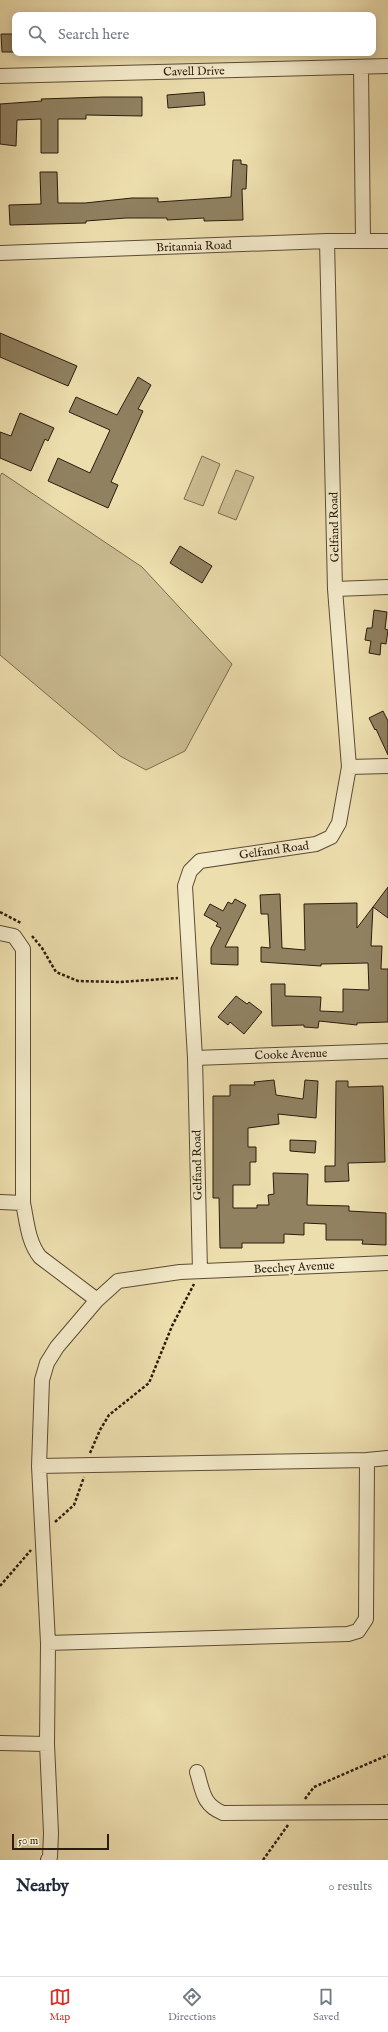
<!DOCTYPE html>
<html lang="en">
<head>
<meta charset="utf-8">
<style>
  :root { --surface:#fff; --page:#f6f6f7; --text:#1f2937; --muted:#747a83; --line:#e0e1e3; --accent:#d93025 }
  body { margin:0; font-family:"IM FELL English",serif; background:var(--page); color:var(--text) }
  .scale { position:absolute; left:12px; bottom:10px; width:97px; box-sizing:border-box; padding-left:4px; border:2px solid #2c1c0d; border-top:0; font-size:11px; line-height:14px; white-space:nowrap; color:#2c1c0d; -webkit-text-stroke:3px #f3eaca; paint-order:stroke }
  .list { margin:0; padding:0; list-style:none }
  h2 { display:flex; justify-content:space-between; align-items:center; height:52px; margin:0; padding:0 16px; font-size:17px }
  h2 small { font-size:13px; font-weight:400; color:var(--muted) }
  .icon { flex:none; width:22px; height:22px; fill:none; stroke:currentColor; stroke-width:2; stroke-linecap:round; stroke-linejoin:round }
  .map { position:relative; flex:none; width:388px; height:1860px; overflow:hidden }
  .search { position:absolute; background:var(--surface); box-shadow:0 2px 10px #0003; left:12px; right:12px; top:12px; height:44px; display:flex; align-items:center; gap:10px; box-sizing:border-box; padding:0 14px; border-radius:8px; color:var(--muted); font-size:15px }
  .sheet { height:116px; background:var(--surface) }
  nav { display:flex; justify-content:space-around; align-items:center; box-sizing:border-box; height:56px; border-top:1px solid var(--line); background:var(--surface); font-size:11px; color:var(--muted) }
  nav a { display:grid; justify-items:center; gap:2px }
  nav .on { color:var(--accent) }
  .map>svg:first-child { display:block }
  .green { fill:#ccbd93; stroke:#7c6c50 }
  .building { fill:#908161; stroke:#2c1c0d }
  .lines { fill:none; stroke-linecap:round; stroke-linejoin:round }
  .minor-casing { stroke:#5c4c35; stroke-width:16 }
  .path { stroke:#2c1c0d; stroke-width:2.5; stroke-dasharray:3 2; stroke-linecap:butt }
  .minor { stroke:#f3eaca; stroke-width:14 }
  .labels { text-anchor:middle; stroke-width:3.5; stroke-linejoin:round; paint-order:stroke }
  .street-label { font-size:12px; fill:#2c1c0d; stroke:#f3eaca }
</style>
</head>
<body>
<div class="map">
<svg width="388" height="1860" viewBox="0 0 388 1860">
  <rect width="100%" height="100%" fill="#eddeae"/>
  <filter id="stains"><feTurbulence type="fractalNoise" baseFrequency=".005" numOctaves="4"/><feColorMatrix values="0 0 0 0 .2 0 0 0 0 .09 0 0 0 0 .02 0 0 0 .5 -.17"/></filter>
  <radialGradient id="worn" r=".72"><stop offset=".6" stop-color="#630" stop-opacity="0"/><stop offset="1" stop-color="#630" stop-opacity=".3"/></radialGradient>
  <path class="green" d="M202,456L220,464L203,506L184,499Z
    M236,470L254,477L236,520L218,513Z
    M2,473L142,567L232,664L185,751L146,770L120,756L0,655V476Z"/>
  <path class="building" d="M1,34H15V52H2Z
    M204,92L205,105L168,108L167,95Z
    M103,97H142V116L86,115V119H58V153H41V119L17,120L16,146L0,144V104L42,101L41,99Z
    M233,160H241V164L247,165L246,189H242L243,220L204,221V218L167,220V218H126L86,221V223L10,225L9,205L41,204L40,172H57L58,203H85L132,198H158V202L231,197Z
    M0,333L77,366L68,386L0,357Z
    M138,377L151,385L138,409L143,411L111,482L118,485L108,508L48,481L58,458L90,473L110,430L69,412L76,397L117,415Z
    M20,413L54,428L48,441L45,439L31,471L0,458V432L11,436Z
    M180,546L212,566L202,583L170,563Z
    M374,610L387,612L385,629L388,630L386,644L381,643L380,655L369,653L371,641L365,640L367,628H372Z
    M383,711L388,721V755L376,729L375,730L369,718Z
    M388,887V918L373,907Z
    M280,894L282,948L305,950L304,904L357,903V928L373,907L371,946H382L381,969H388V1022L357,1023V1025L319,1021L318,1028L304,1027V1025L272,1026L271,984H285V996L321,997L320,1011L343,1012V989L369,990L368,963L321,964V966L261,962V947L270,948L268,914H261L260,895Z
    M235,899L246,905L225,947H238V965L211,964V948L221,928L216,926L218,923L204,915L210,904L223,911L228,902L232,904Z
    M236,996L247,1004L249,1002L262,1012L244,1034L230,1022L228,1025L218,1017Z
    M274,1080L276,1095L303,1099L305,1080L318,1081L316,1118L278,1114L279,1124L248,1128V1147H256V1162H250V1185H233V1208H257V1205H269L268,1195L274,1194L273,1173L308,1174L307,1205L349,1206V1211L386,1213V1245L362,1244L363,1240H326V1224L304,1223V1235L284,1234V1243H242V1248H220L219,1198H213V1096H230V1085H255L254,1082Z
    M336,1081H348V1087L383,1086L385,1162L348,1163L349,1181L325,1182V1166H335Z
    M290,1140L316,1141L315,1153L290,1151Z"/>
  <g class="lines">
    <g class="minor-casing">
      <path id="minor" d="M361,67L363,241
        M0,76L388,66
        M0,253L327,241H388
        M335,589L388,587
        M349,767L388,766
        M0,933L14,936L23,949V1203C27,1222 28,1242 40,1257L97,1300
        M195,1058L388,1051
        M0,1202L23,1203
        M200,1271L195,1058L185,886L190,871L200,861L316,844L331,837L339,823L349,767L335,589L327,241
        M367,1460L388,1458
        M39,1466L367,1460L366,1619L358,1631L348,1634L48,1643
        M0,1743L47,1744
        M197,1772C203,1792 203,1805 223,1813L388,1812
        M48,1860L50,1857L51,1833L47,1744L48,1643L39,1466L42,1380L47,1363L57,1347L97,1300L118,1281L180,1272L388,1263"/>
    </g>
    <path class="path" d="M0,912L21,923
      M32,936L42,948L56,972L78,981L120,982L178,978
      M90,1453L100,1430L109,1415L149,1383L172,1326L194,1284
      M55,1522L74,1505L84,1477
      M0,1586L31,1550
      M305,1799L314,1787L388,1755
      M263,1860L288,1825"/>
    <use href="#minor" class="minor"/>
  </g>
  <g class="labels">
    <g class="street-label">
      <text transform="translate(194 71) rotate(-1)" y="4">Cavell Drive</text>
      <text transform="translate(194 246) rotate(-2)" y="4">Britannia Road</text>
      <text transform="translate(334 527) rotate(-91)" y="4">Gelfand Road</text>
      <text transform="translate(274 850) rotate(-8)" y="4">Gelfand Road</text>
      <text transform="translate(291 1054) rotate(-2)" y="4">Cooke Avenue</text>
      <text transform="translate(197 1165) rotate(-91)" y="4">Gelfand Road</text>
      <text transform="translate(294 1267) rotate(-3)" y="4">Beechey Avenue</text>
    </g>
  </g>
  <rect width="100%" height="100%" filter="url(#stains)"/>
  <rect width="100%" height="100%" fill="url(#worn)"/>
</svg>
<div class="scale">50 m</div>
<div class="search"><svg class="icon" aria-label="search" viewBox="0 0 24 24"><circle cx="10" cy="10" r="6"/><path d="M15 15l6 6"/></svg>Search here</div>
</div>
<section class="sheet">
<h2>Nearby<small>0 results</small></h2>
<ul class="list">
</ul>
</section>
<nav>
<a class="on"><svg class="icon" aria-label="map" viewBox="0 0 24 24"><path d="M3 6l6-2 6 2 6-2v14l-6 2-6-2-6 2zM9 4v14M15 6v14"/></svg>Map</a>
<a><svg class="icon" aria-label="directions" viewBox="0 0 24 24"><path d="M12 3l9 9-9 9-9-9zM9 14v-3h6M13 9l2 2-2 2"/></svg>Directions</a>
<a><svg class="icon" aria-label="saved" viewBox="0 0 24 24"><path d="M7 4h10v16l-5-4-5 4z"/></svg>Saved</a>
</nav>
</body>
</html>
